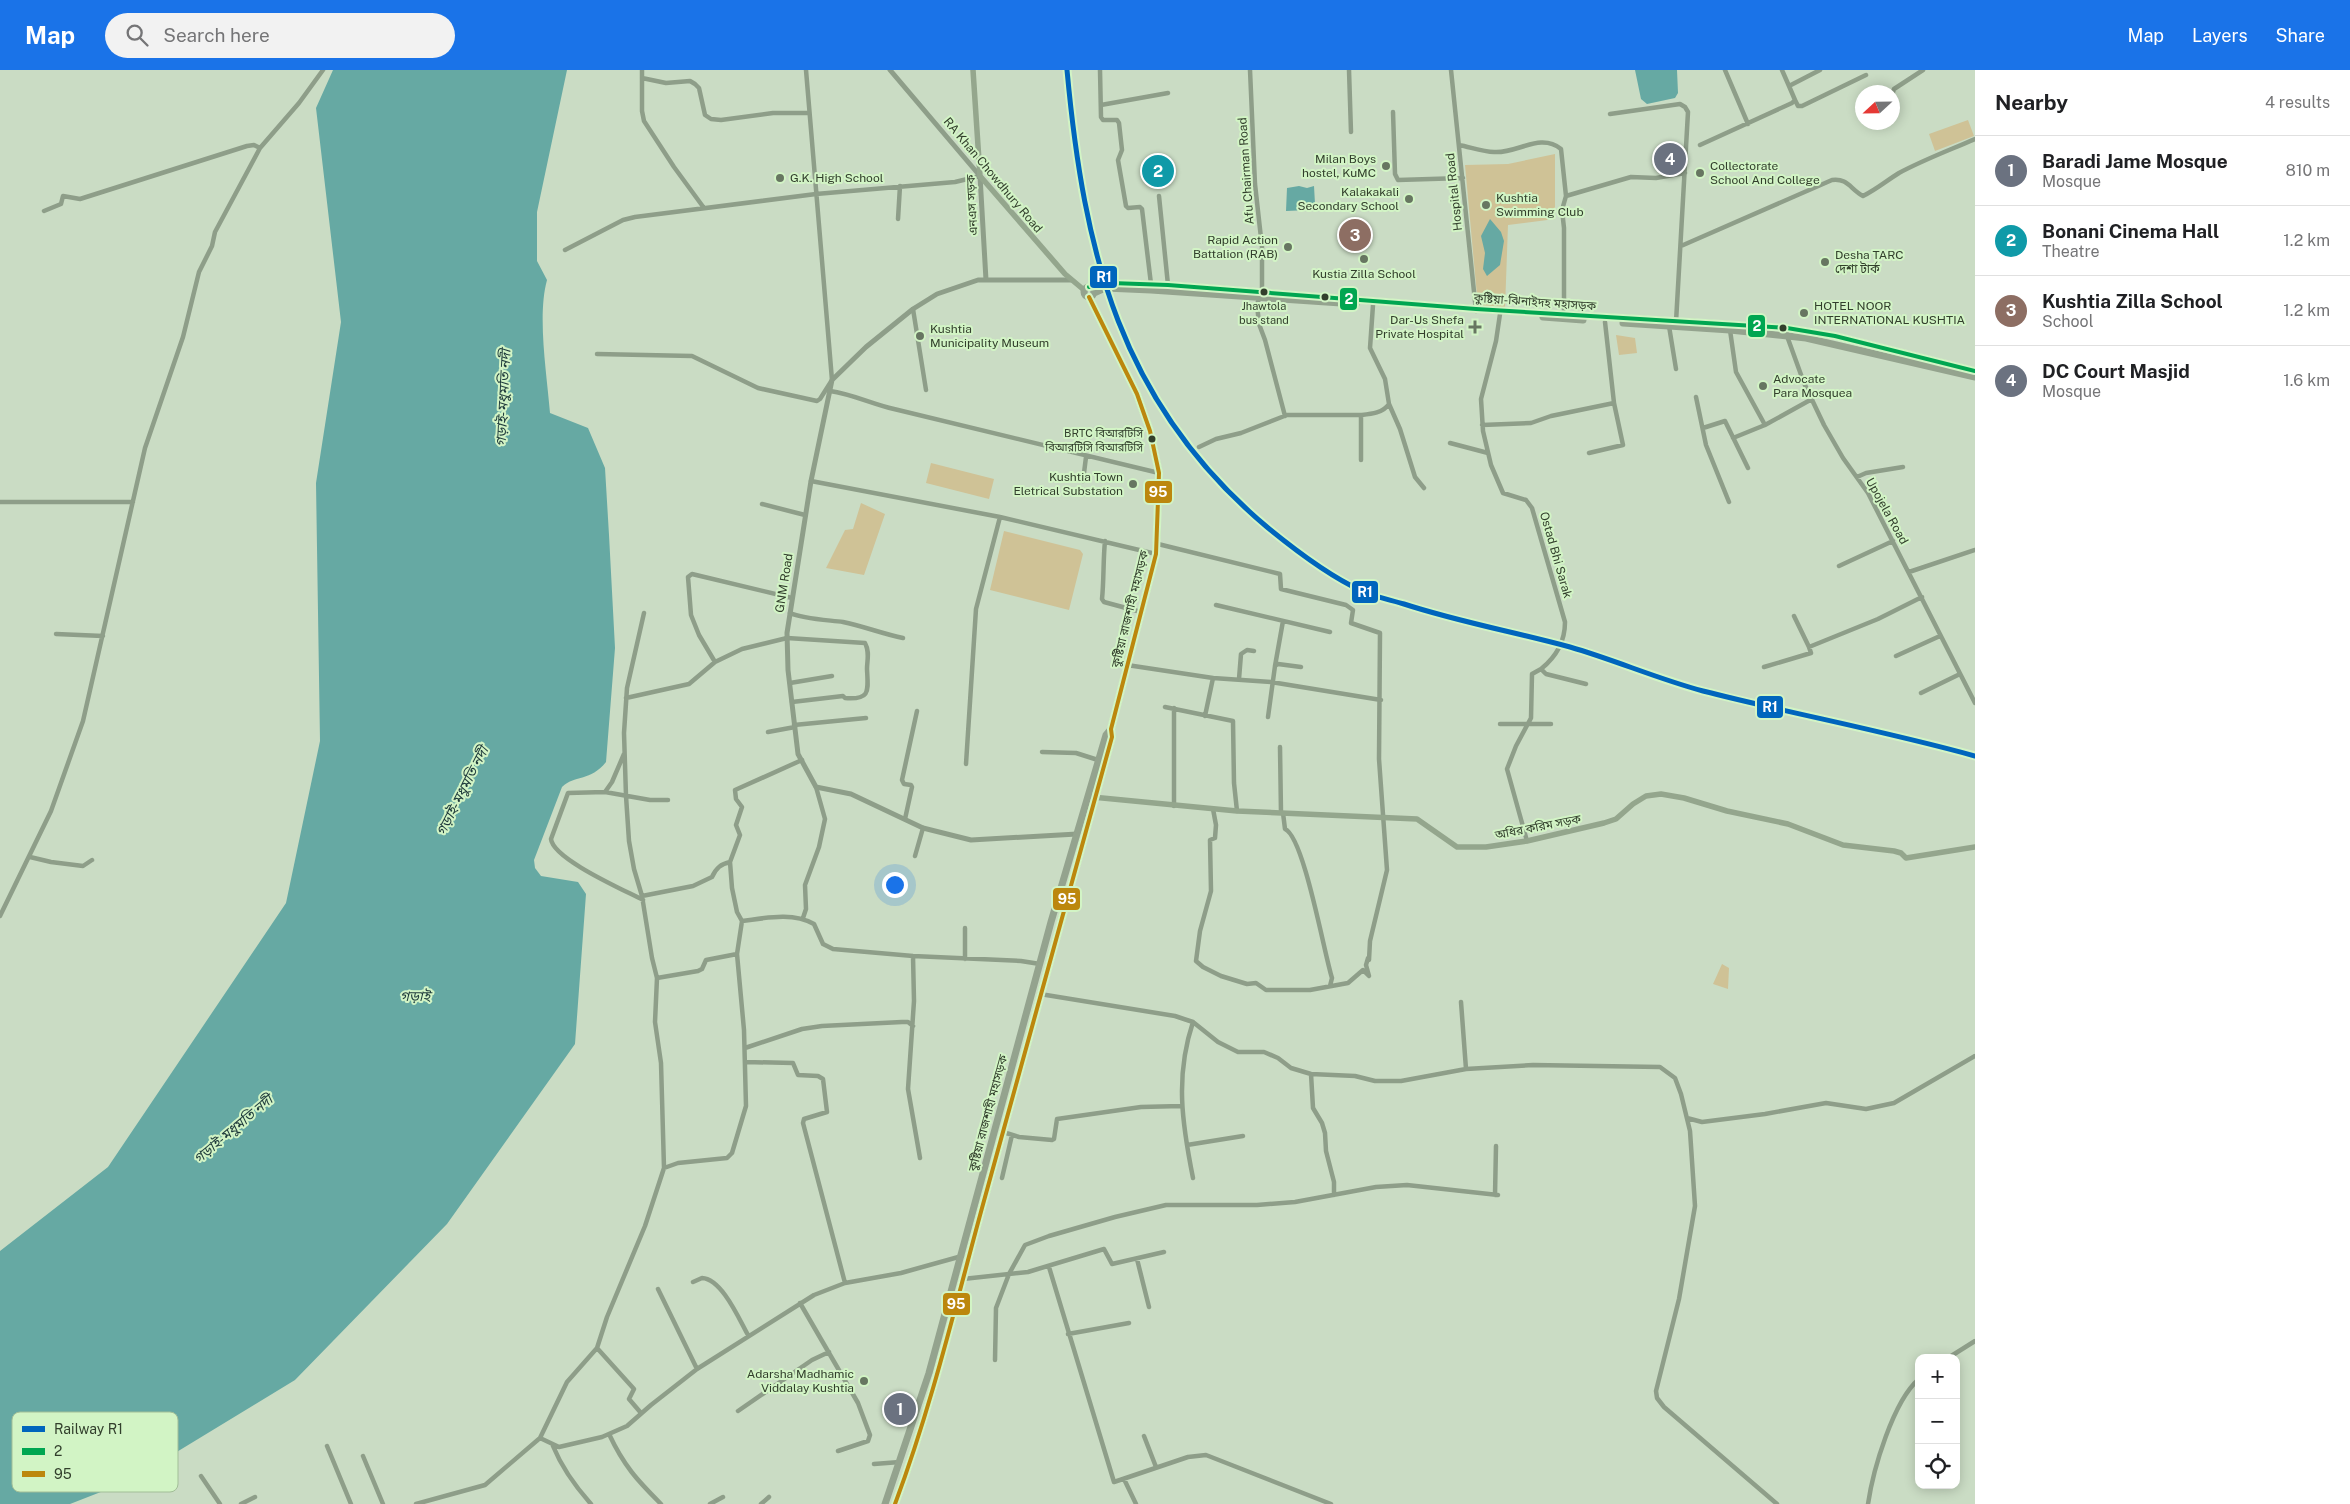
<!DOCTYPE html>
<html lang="en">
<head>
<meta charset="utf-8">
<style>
  :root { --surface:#fff; --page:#f2f2f2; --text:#202124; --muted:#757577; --line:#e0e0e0; --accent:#1a73e8 }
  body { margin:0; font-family:"Public Sans","Noto Sans Bengali",sans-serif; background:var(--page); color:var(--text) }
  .controls { position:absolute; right:15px; bottom:15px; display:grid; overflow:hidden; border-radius:10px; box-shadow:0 2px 12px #0003 }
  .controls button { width:45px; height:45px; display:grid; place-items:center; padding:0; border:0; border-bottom:1px solid var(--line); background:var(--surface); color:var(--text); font:25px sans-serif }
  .compass { position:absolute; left:1855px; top:15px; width:45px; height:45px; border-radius:50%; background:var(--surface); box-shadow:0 2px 12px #0003; rotate:248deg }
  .you { position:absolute; left:894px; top:814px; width:18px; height:18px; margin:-12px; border:4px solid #fff; border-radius:50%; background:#1a73e8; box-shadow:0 0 0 8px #1a73e833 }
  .badge { display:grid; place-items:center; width:32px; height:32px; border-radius:50%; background:var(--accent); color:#fff; font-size:16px; font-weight:700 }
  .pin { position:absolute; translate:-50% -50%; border:2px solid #fff; box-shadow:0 1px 5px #0006 }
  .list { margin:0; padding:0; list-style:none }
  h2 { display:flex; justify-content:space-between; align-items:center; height:65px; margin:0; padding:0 20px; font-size:21px }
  h2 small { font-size:16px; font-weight:400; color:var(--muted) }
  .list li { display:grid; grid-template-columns:32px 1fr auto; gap:15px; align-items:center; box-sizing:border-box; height:70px; padding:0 20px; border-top:1px solid var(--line) }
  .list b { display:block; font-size:19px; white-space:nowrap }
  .list p { margin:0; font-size:16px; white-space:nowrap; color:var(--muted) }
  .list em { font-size:16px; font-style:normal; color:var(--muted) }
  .icon { flex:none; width:28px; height:28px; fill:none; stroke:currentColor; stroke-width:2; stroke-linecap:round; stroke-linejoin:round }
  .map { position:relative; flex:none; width:1975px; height:1434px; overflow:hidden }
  header { display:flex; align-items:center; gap:30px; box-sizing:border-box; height:70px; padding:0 25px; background:var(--accent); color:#fff }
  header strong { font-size:24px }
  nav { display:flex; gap:28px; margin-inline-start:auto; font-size:18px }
  .search { width:350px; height:45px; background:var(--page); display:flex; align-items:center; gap:12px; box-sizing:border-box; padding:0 18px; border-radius:28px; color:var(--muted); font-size:19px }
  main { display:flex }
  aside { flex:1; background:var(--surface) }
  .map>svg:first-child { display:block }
  .green { fill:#cfc296 }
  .water { fill:#66a9a3 }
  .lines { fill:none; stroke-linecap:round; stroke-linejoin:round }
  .minor { stroke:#8e9e89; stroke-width:4.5 }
  .tertiary { stroke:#8e9e89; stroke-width:5 }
  .secondary { stroke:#94a68d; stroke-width:5.5 }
  .trunk { stroke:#94a38e; stroke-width:7 }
  .bus-1-casing { stroke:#d2f4c5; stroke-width:8 }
  .bus-2-casing { stroke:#d2f4c5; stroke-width:8 }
  .bus-1 { stroke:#00a651; stroke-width:4 }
  .bus-2 { stroke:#bc870d; stroke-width:4 }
  .rail-1-casing { stroke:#d2f4c5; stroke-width:9 }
  .rail-1 { stroke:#0065bd; stroke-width:5 }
  .poi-dot { fill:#677661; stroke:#d2f4c5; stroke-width:2 }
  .bus-dot { fill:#323f2c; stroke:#d2f4c5; stroke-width:2 }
  .labels { text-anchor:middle; stroke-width:4; stroke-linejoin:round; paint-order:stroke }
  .bus-label { font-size:11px; fill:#323f2c; stroke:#d2f4c5 }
  .poi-label { font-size:12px; fill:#323f2c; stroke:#d2f4c5; text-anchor:start }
  .street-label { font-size:12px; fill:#323f2c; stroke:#d2f4c5 }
  .water-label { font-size:14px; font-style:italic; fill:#1e3a3b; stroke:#d2f4c5 }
  .key { fill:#d2f4c5; stroke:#a2be97; stroke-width:1 }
  .key-label { font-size:14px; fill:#323f2c }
  .line-badge { stroke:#d2f4c5; stroke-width:2 }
  .badge-label { font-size:14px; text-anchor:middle; font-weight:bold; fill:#fff }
</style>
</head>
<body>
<header>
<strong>Map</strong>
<div class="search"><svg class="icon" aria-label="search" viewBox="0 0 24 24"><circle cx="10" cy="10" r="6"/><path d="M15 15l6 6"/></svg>Search here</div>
<nav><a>Map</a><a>Layers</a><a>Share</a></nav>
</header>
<main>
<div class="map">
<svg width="1975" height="1434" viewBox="0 0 1975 1434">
  <rect width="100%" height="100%" fill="#cadcc4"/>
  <path class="green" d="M1968,50L1974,66L1935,81L1929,64Z
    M1555,84V149L1508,155L1505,239L1478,236L1465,95L1508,94Z
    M1616,265L1635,268L1637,283L1619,285Z
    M931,393L994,409L989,429L926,413Z
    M861,433L885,444L864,505L826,498L845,460L853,459Z
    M1004,461L1080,480L1083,484L1069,540L990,520Z
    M1722,894L1729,898L1728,919L1713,914Z"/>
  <path class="water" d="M333,0H567L537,142V191L547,210C537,246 547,305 550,343L588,358L605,398L609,465L615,578L606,692C590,712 576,704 562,717L534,790L535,798L541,806L578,812L586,824L575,974L447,1154L295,1310L129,1411L70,1434H0V1181L108,1097L286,833L320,671L316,413L341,252L316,38Z
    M1635,0H1677L1678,23L1675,28L1647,34L1641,29Z
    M1299,116L1307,118L1314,116L1315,134L1309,140L1286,141L1287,118Z
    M1490,149L1501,162L1504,171L1500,195L1487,206L1483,199L1485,183L1481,166Z"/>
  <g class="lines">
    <path class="minor" d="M642,0V41L644,51L674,97L704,138
      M1100,0L1101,47L1103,50H1117L1119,53L1122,80L1118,90L1126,136L1128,138L1140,137L1142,139L1151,214
      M1250,0L1255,114L1262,177V222L1257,234L1259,254L1265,270L1285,346
      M1349,0L1351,62
      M1451,0L1476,241
      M1725,0L1748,54
      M1782,0L1789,16
      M642,8L666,13L690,11L695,14L699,18L705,45L711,49L721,50L773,43H809
      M1892,25L1894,19L1923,0
      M1795,30L1798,36H1802L1866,5
      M1101,35L1168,23
      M1862,40V39
      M1393,42L1395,104L1398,110L1463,108
      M1610,44L1680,34L1685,37L1688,42L1676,252
      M1459,75C1470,77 1483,82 1494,82C1517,84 1540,62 1561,79L1566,126L1562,140L1564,158V245
      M1700,75L1792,33L1795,30L1789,16L1820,0
      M1159,126L1168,215
      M1566,126L1631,107L1656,108L1685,103
      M44,141L61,134L63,126L80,129L247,76L254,75L260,78
      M898,149L900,116
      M1681,176L1832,110C1848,108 1850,119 1863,126C1877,119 1886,111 1899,103C1923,90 1950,80 1975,69
      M565,180L623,150L635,147L816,124L955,112L980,106
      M913,239L926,320
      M1500,244L1496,271L1481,329L1483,361L1491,395L1503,423L1526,430L1532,438L1565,552C1565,572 1556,587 1541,599
      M1669,256L1676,299
      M1787,258V266L1804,313L1824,355L1843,388L1868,423L1975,633
      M1730,260L1736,302L1765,355
      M597,284L692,286L758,318L817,331L820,329L832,310L806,0
      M830,321C852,324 872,334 894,339L1159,403
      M1696,327L1706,375L1729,432
      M1389,334L1400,359L1415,407L1424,418
      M1482,355L1531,353L1551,346L1614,333
      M1703,358L1725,351L1748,398
      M1733,368L1765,355L1812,329
      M1450,373L1488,383
      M1199,377L1216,369L1241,363L1287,345H1361C1371,344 1383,343 1389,334L1385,309L1370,278L1373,235
      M1589,383L1623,375L1614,333L1605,252
      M1361,390V345
      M1857,407L1866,403L1903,397
      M811,411L1000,447L1156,484
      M1083,411L1086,387
      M0,432H133
      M762,434L805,445
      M1105,471C1103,491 1104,510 1102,529L1104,532L1141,542
      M1158,474L1280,504L1281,519L1346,535L1353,540L1351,553L1380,563L1379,689L1387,800L1370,871L1369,890
      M1839,496L1893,471
      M1909,502L1975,480
      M1216,535L1330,562
      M790,543C803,549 828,550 843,552C863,556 883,564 903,568
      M1794,546L1809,577L1878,549L1922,527
      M56,564L103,566
      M1896,586L1940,566
      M715,592L699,565L691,545L688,507L692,504L792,528
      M1127,595L1213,608L1271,612L1381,630
      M1275,596L1283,551
      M1764,597L1811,583L1809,577
      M1239,609L1241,584L1247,580L1254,581
      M790,613L832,606
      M1921,623L1960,604
      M626,628L689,614L715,592L742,579L787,568L865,573C870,582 867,590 867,599C868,621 871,630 845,628L843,626L792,632
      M1165,637L1233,651L1234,713L1237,741
      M1205,646L1213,608
      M1268,647L1275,596L1278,594L1301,597
      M1500,654H1551
      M794,655L866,648
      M768,662L795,657
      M1280,677L1281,743
      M1042,682L1076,683L1098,690
      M624,684L612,712L605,722L568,723L551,769C553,789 624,820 643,830
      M966,694L976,539L1000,447
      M605,722L650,730H668
      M1174,736V638
      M1213,739L1216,755L1215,768L1210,770L1211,821L1200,861L1196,891L1203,897L1221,906L1247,914L1256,913L1266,920H1310L1348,913L1363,900L1369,906L1366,895L1368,888
      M1283,743L1285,759C1304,767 1324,883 1332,908L1330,916
      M905,749L912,717L911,715L904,714L902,710L917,641
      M1527,771L1507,699L1516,676L1531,648L1532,604L1541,599L1546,604L1586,614
      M915,786L923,758
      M30,787L51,792L83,796L92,790
      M642,826L693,816L712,807C716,798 721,794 730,792
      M0,846L51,741L83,651L145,378L183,267L199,202L212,176L215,162L260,78L299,33L323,0
      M803,848L806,839L805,815L819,777L825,749L816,717
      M742,851C766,848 792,842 814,854L823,874L833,879L913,886L1021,891L1040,894
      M965,858V889
      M913,886L914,931L908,1019L920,1088
      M657,908L698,901L702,899L706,890L737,884
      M1040,924L1175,946L1193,952L1218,972L1238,982H1264L1278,988L1291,998L1311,1004L1355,1006L1375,1011H1401L1466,999L1533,995L1660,997L1675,1008L1681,1024L1690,1061L1695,1136L1679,1229L1656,1321L1657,1328L1664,1337L1777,1434
      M1461,932L1466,999
      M1193,952C1175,1006 1182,1053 1193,1108
      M745,978L802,959L822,956L902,952H908L913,956
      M746,992L793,993L798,1005L818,1006L823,1009L827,1042L804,1049L803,1053L845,1213
      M1311,1004L1313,1038L1322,1053L1325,1063L1326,1081L1334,1112V1125
      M1687,1048L1702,1052L1765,1044L1826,1033L1866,1039L1894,1033L1975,986
      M1003,1062L1019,1067L1052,1070L1054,1069L1057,1049L1141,1037L1181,1036
      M1187,1075L1243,1066
      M664,1098L678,1093L727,1088L732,1083L746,1036L744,960L737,884L742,851L737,842L732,818L730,792L740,765L736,755L742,737L736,729L735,720L802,690
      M1002,1108L1012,1065
      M1495,1125L1496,1076
      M1137,1189L1149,1237
      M1049,1197L1114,1412L1188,1387L1206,1385L1331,1434
      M963,1209L1028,1202L1104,1179L1112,1194L1164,1182
      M693,1212L702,1208C722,1209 739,1249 748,1265
      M658,1219L697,1299
      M800,1233L858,1333L870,1365L868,1371L838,1381
      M1068,1264L1129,1253
      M597,1278L634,1319L629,1329L641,1343
      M1948,1288L1975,1271
      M995,1290L996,1238L1009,1204L1025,1175L1049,1166L1115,1147L1166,1135H1257L1295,1132L1376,1117L1407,1115L1498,1125
      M738,1341L812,1290L829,1282
      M609,1364C624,1396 637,1410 661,1434
      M1144,1366L1156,1397
      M540,1368L567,1312L597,1278L607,1247L645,1156L664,1098L661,993L655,952L657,908L652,888L642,826L634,799L629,771L626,726L624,663L627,618L644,543
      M327,1376L351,1434
      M553,1376C562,1398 575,1416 591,1434
      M363,1386L383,1434
      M874,1394L900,1392
      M201,1406L220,1434
      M1124,1409L1136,1434
      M241,1434L255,1427
      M416,1434L485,1415L540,1368L559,1377L602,1367L627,1356L651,1335L697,1299L814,1225L845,1213L901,1203L962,1186
      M710,1434L723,1427
      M761,1434L769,1427
      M1868,1434C1873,1400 1893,1331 1919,1309"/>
    <path class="tertiary" d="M890,0L980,106L986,210
      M1071,210H978L937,224L913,239L866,277L832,310L811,411L787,563L788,600L798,684L816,717L851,724L923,758L971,770L1077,764"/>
    <path class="secondary" d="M973,0L980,106L1065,204L1084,220
      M1092,727L1237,741L1417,749L1457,777H1486L1527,771L1604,753L1616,749L1633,734L1646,726L1661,724L1684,728L1727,741L1788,754L1843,775L1894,781L1901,783L1906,788L1975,777"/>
    <path class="trunk" d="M1089,217L1111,213L1168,215L1476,239L1787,258L1835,266L1975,301
      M1084 222a5 5 0 1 1 10 0a5 5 0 1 1-10 0Z
      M1094,223L1105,218L1151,220L1356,234
      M1543,247L1583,250
      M1623,253L1730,260L1806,268L1975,307
      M885,1434L929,1303L1051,852L1106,665L1111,659
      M895,1434C931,1338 955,1237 982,1138C1025,981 1068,824 1112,667L1111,659L1156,484L1159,403L1150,361L1137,324L1089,227"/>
    <g class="bus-1-casing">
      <path id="bus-1" d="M1089,217L1111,213L1168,215L1476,239L1787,258L1835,266L1975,301"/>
    </g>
    <g class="bus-2-casing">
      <path id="bus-2" d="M895,1434C931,1338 955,1237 982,1138C1025,981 1068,824 1112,667L1111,659L1156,484L1159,403L1150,361L1137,324L1089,227"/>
    </g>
    <use href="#bus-1" class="bus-1"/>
    <use href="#bus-2" class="bus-2"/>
    <g class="rail-1-casing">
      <path id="rail-1" d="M1067,0C1084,183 1120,334 1267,457C1295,480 1329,506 1362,521C1375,527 1391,530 1404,534C1459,552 1515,562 1570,577C1615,590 1658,609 1703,621C1793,644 1885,661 1975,686"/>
    </g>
    <use href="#rail-1" class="rail-1"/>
  </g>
  <g class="poi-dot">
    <circle cx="1386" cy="96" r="5"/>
    <circle cx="1700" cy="103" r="5"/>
    <circle cx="780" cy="108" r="5"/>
    <circle cx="1409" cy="129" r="5"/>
    <circle cx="1486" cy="135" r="5"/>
    <circle cx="1288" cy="177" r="5"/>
    <circle cx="1364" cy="189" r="5"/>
    <circle cx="1825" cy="192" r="5"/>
    <circle cx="1804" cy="243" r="5"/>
    <path d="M1472.5 249.5h5v5h5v5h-5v5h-5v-5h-5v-5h5z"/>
    <circle cx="920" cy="266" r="5"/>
    <circle cx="1763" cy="316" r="5"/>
    <circle cx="1133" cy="414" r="5"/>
    <circle cx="864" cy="1311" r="5"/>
  </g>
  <g class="bus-dot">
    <circle cx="1264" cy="222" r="4.5"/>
    <circle cx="1325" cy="227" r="4.5"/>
    <circle cx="1783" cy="258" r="4.5"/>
    <circle cx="1152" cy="369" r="4.5"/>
  </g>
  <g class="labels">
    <g class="bus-label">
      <text x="1264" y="240">Jhawtola<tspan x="1264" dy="14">bus stand</tspan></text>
      <text x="1143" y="367" text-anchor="end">BRTC বিআরটিসি<tspan x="1143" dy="14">বিআরটিসি বিআরটিসি</tspan></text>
    </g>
    <g class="poi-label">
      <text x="1376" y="93" text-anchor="end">Milan Boys<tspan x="1376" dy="14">hostel, KuMC</tspan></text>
      <text x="1710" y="100">Collectorate<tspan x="1710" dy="14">School And College</tspan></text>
      <text x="790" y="112">G.K. High School</text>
      <text x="1399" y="126" text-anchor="end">Kalakakali<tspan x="1399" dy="14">Secondary School</tspan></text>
      <text x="1496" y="132">Kushtia<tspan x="1496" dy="14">Swimming Club</tspan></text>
      <text x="1278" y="174" text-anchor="end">Rapid Action<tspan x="1278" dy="14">Battalion (RAB)</tspan></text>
      <text x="1835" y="189">Desha TARC<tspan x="1835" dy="14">দেশা টার্ক</tspan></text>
      <text x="1364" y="208" text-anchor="middle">Kustia Zilla School</text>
      <text x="1814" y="240">HOTEL NOOR<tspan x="1814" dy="14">INTERNATIONAL KUSHTIA</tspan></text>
      <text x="1464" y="254" text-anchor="end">Dar-Us Shefa<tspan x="1464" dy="14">Private Hospital</tspan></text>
      <text x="930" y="263">Kushtia<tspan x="930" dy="14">Municipality Museum</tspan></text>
      <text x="1773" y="313">Advocate<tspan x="1773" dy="14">Para Mosquea</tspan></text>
      <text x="1123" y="411" text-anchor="end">Kushtia Town<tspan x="1123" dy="14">Eletrical Substation</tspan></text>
      <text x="854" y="1308" text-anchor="end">Adarsha Madhamic<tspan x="854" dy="14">Viddalay Kushtia</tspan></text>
    </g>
    <g class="street-label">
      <text transform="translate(1246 101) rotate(-94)" y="4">Afu Chairman Road</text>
      <text transform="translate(993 105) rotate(50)" y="4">RA Khan Chowdhury Road</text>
      <text transform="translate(1454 122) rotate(-96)" y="4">Hospital Road</text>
      <text transform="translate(972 135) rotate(-93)" y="4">এনএস সড়ক</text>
      <text transform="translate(1535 232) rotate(4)" y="4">কুষ্টিয়া-ঝিনাইদহ মহাসড়ক</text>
      <text transform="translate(1887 441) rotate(61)" y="4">Upojela Road</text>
      <text transform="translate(1556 485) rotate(74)" y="4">Ostad Bhi Sarak</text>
      <text transform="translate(784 513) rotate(-81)" y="4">GNM Road</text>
      <text transform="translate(1130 539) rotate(-76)" y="4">কুষ্টিয়া রাজশাহী মহাসড়ক</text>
      <text transform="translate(1538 757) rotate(-11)" y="4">অধির করিম সড়ক</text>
      <text transform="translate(988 1043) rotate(-75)" y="4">কুষ্টিয়া রাজশাহী মহাসড়ক</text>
    </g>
    <g class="water-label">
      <text transform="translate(503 328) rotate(-87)" y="5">গড়াই-মধুমতি নদী</text>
      <text transform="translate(462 721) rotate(-63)" y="5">গড়াই-মধুমতি নদী</text>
      <text x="415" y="931">গড়াই</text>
      <text transform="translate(233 1059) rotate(-40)" y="5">গড়াই-মধুমতি নদী</text>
    </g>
  </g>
  <rect x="12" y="1342" width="166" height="80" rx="8" class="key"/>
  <rect x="22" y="1356" width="23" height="6" fill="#0065bd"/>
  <rect x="22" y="1378" width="23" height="7" fill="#00a651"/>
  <rect x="22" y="1401" width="23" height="6" fill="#bc870d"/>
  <g class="key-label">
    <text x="54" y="1364">Railway R1</text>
    <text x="54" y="1386">2</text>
    <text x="54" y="1409">95</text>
  </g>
  <g class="line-badge">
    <rect x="1089" y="195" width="29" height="24" rx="5" fill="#0065bd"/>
    <rect x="1339" y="217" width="19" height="24" rx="5" fill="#00a651"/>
    <rect x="1747" y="244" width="19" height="24" rx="5" fill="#00a651"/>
    <rect x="1144" y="410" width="29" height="24" rx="5" fill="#bc870d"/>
    <rect x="1351" y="510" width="28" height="24" rx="5" fill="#0065bd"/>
    <rect x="1756" y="625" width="28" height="24" rx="5" fill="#0065bd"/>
    <rect x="1052" y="817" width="29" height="24" rx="5" fill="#bc870d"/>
    <rect x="942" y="1222" width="29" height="24" rx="5" fill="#bc870d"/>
  </g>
  <g class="badge-label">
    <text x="1104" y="212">R1</text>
    <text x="1349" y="234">2</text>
    <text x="1757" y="261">2</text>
    <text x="1158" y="427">95</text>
    <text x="1365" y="527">R1</text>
    <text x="1770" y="642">R1</text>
    <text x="1067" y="834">95</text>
    <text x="956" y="1239">95</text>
  </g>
</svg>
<div class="controls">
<button>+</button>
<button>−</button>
<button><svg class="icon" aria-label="locate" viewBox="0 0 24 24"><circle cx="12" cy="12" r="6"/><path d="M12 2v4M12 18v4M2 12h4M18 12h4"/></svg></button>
</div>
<svg class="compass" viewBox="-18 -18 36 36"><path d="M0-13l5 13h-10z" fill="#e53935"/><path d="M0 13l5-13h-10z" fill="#757577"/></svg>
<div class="you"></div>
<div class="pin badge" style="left:900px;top:1339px;background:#6b7280">1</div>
<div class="pin badge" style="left:1158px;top:101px;background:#0f9aa8">2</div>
<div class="pin badge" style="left:1355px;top:165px;background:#8d6e63">3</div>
<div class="pin badge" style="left:1670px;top:89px;background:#6b7280">4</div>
</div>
<aside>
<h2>Nearby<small>4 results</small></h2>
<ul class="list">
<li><span class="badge" style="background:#6b7280">1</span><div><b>Baradi Jame Mosque</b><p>Mosque</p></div><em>810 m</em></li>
<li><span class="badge" style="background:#0f9aa8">2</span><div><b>Bonani Cinema Hall</b><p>Theatre</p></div><em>1.2 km</em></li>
<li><span class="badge" style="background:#8d6e63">3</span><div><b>Kushtia Zilla School</b><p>School</p></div><em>1.2 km</em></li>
<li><span class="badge" style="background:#6b7280">4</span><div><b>DC Court Masjid</b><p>Mosque</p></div><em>1.6 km</em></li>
</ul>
</aside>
</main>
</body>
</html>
